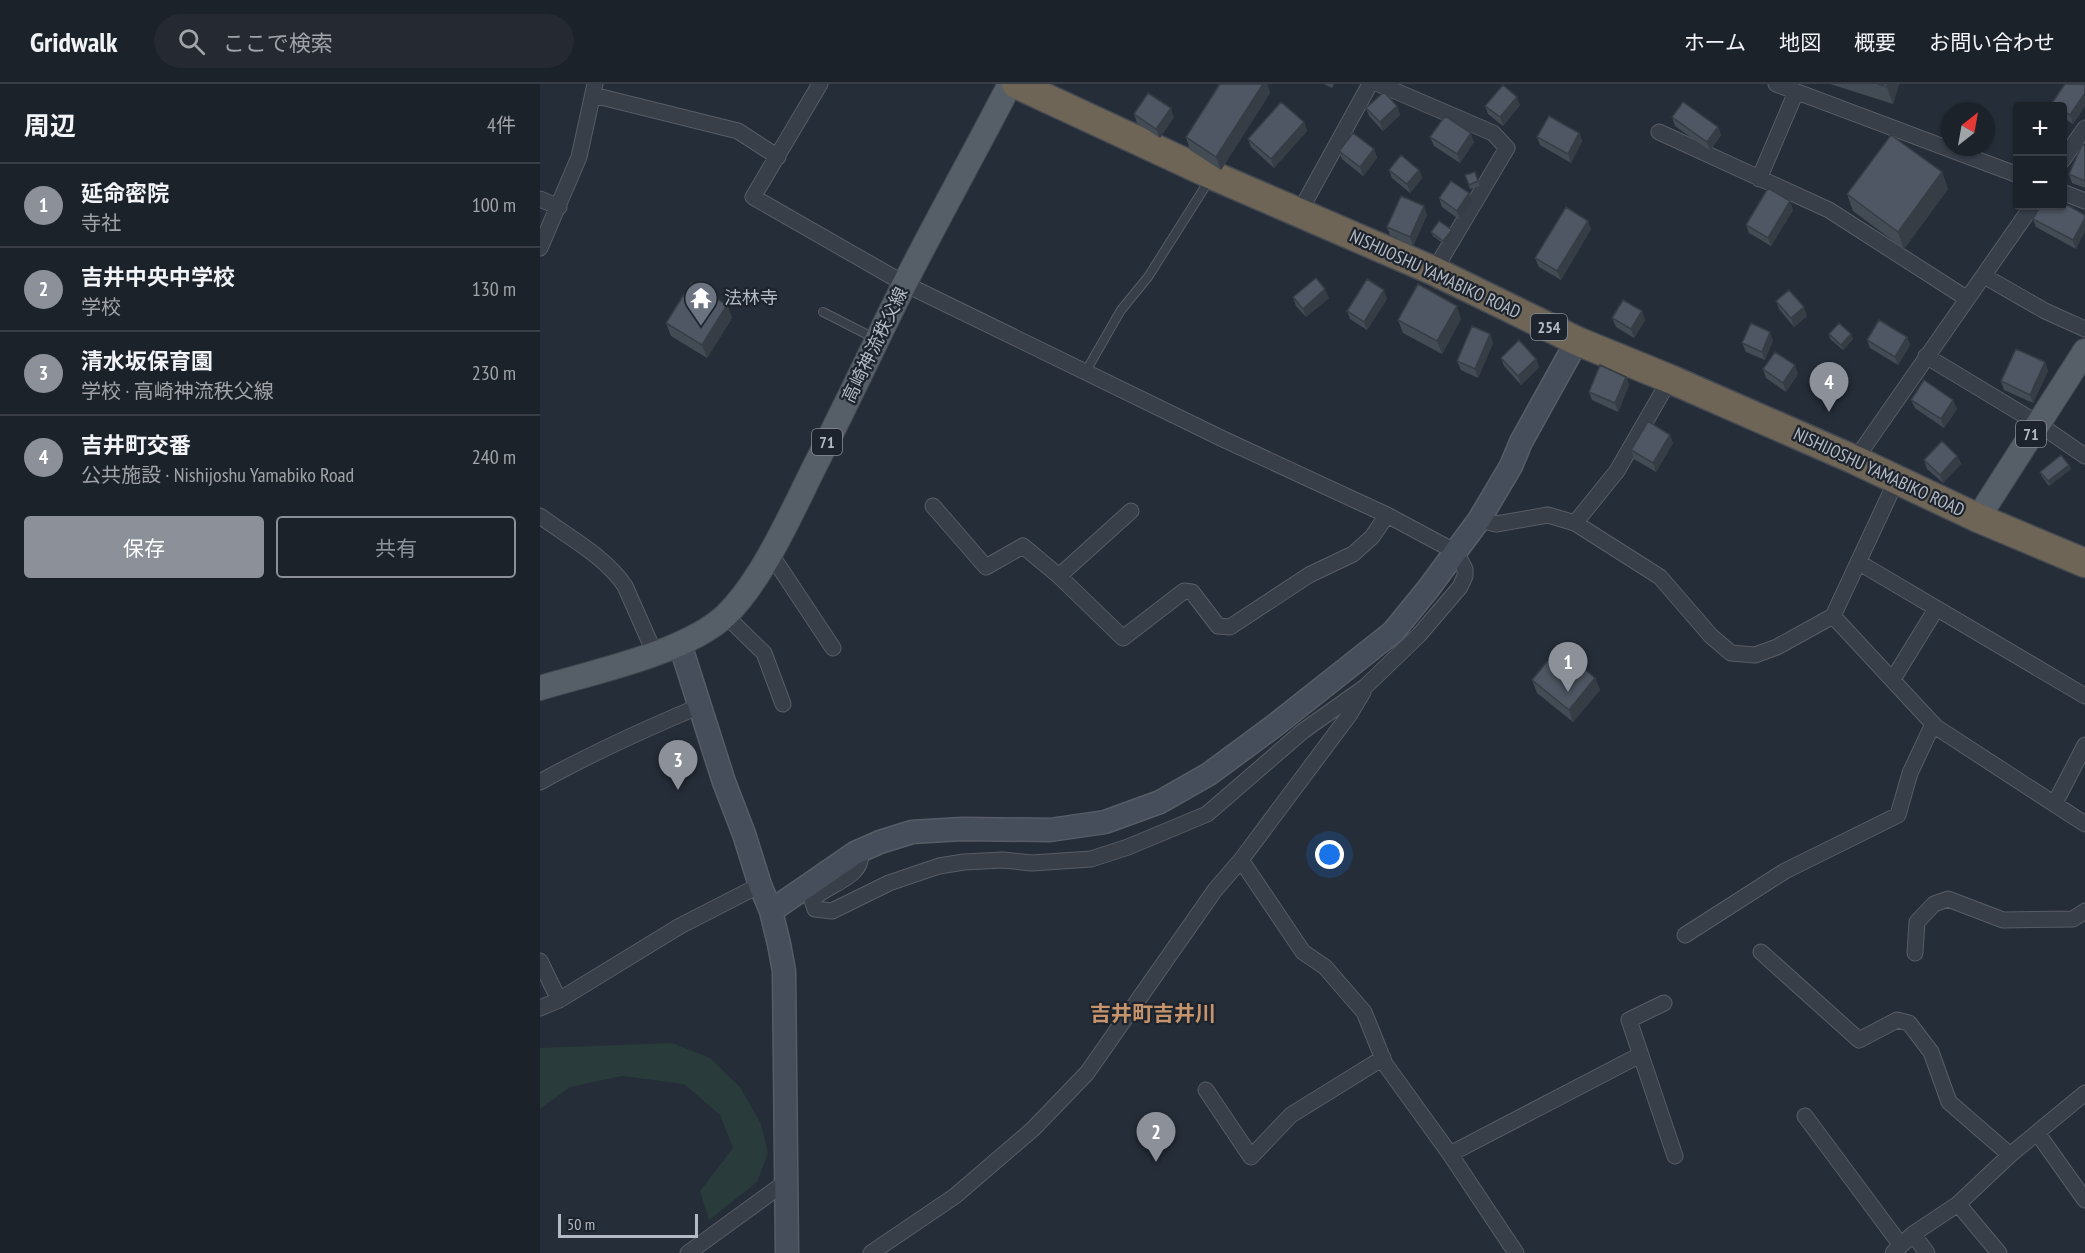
<!DOCTYPE html>
<html lang="ja">
<head>
<meta charset="utf-8">
<style>
  :root { --surface:#1c222a; --page:#252a32; --text:#f1f3f6; --muted:#a0a4a8; --line:#3a3f47; --accent:#8c9099 }
  body { margin:0; font-family:"PT Sans Narrow","Noto Sans JP",sans-serif; background:var(--page); color:var(--text) }
  .controls { position:absolute; right:18px; top:18px; display:grid; overflow:hidden; border-radius:6px; box-shadow:0 2px 4px #0004 }
  .controls button { width:54px; height:54px; display:grid; place-items:center; padding:0; border:0; border-bottom:2px solid var(--line); background:var(--surface); color:var(--text); font:30px sans-serif }
  .compass { position:absolute; left:1401px; top:18px; width:54px; height:54px; border-radius:50%; background:var(--surface); box-shadow:0 2px 4px #0004; rotate:31deg }
  .scale { position:absolute; left:18px; bottom:15px; width:140px; box-sizing:border-box; padding-left:6px; border:3px solid #b4bac4; border-top:0; font-size:16px; line-height:21px; white-space:nowrap; color:#b4bac4; -webkit-text-stroke:4px #1e242d; paint-order:stroke }
  .you { position:absolute; left:790px; top:771px; width:21px; height:21px; margin:-15px; border:4px solid #fff; border-radius:50%; background:#1a73e8; box-shadow:0 0 0 9px #1a73e833 }
  .badge { display:grid; place-items:center; width:39px; height:39px; border-radius:50%; background:var(--accent); color:#fff; font-size:20px; font-weight:700 }
  .pin { position:absolute; translate:-50% -50px; filter:drop-shadow(0 2px 3px #0008) }
  .pin::after { content:''; position:absolute; top:32px; width:21px; height:18px; background:inherit; clip-path:polygon(0 0,100% 0,50% 100%) }
  .list { margin:0; padding:0; list-style:none }
  h2 { display:flex; justify-content:space-between; align-items:center; height:78px; margin:0; padding:0 24px; font-size:26px }
  h2 small { font-size:20px; font-weight:400; color:var(--muted) }
  .list li { display:grid; grid-template-columns:39px 1fr auto; gap:18px; align-items:center; box-sizing:border-box; height:84px; padding:0 24px; border-top:2px solid var(--line) }
  .list b { display:block; font-size:22px; white-space:nowrap }
  .list p { margin:0; font-size:20px; white-space:nowrap; color:var(--muted) }
  .list em { font-size:20px; font-style:normal; color:var(--muted) }
  .actions { display:flex; gap:12px; padding:18px 24px }
  .actions a { flex:1; padding:14px 0; border:2px solid var(--accent); border-radius:6px; text-align:center; font-size:21px; color:var(--accent) }
  .actions .main { background:var(--accent); color:#fff }
  .icon { flex:none; width:33px; height:33px; fill:none; stroke:currentColor; stroke-width:2; stroke-linecap:round; stroke-linejoin:round }
  .map { position:relative; flex:none; width:1545px; height:1169px; overflow:hidden }
  header { display:flex; align-items:center; gap:36px; box-sizing:border-box; height:84px; padding:0 30px; background:var(--surface); border-bottom:2px solid var(--line) }
  header strong { font-size:28px }
  nav { display:flex; gap:33px; margin-inline-start:auto; font-size:21px }
  .search { width:420px; height:54px; background:var(--page); display:flex; align-items:center; gap:15px; box-sizing:border-box; padding:0 21px; border-radius:33px; color:var(--muted); font-size:22px }
  main { display:flex }
  aside { flex:1; background:var(--surface) }
  .map>svg:first-child { display:block }
  .green { fill:#2a3b3b }
  .lines { fill:none; stroke-linecap:round; stroke-linejoin:round }
  .lane-casing { stroke:#575d66; stroke-width:10 }
  .street-casing { stroke:#575d66; stroke-width:17 }
  .secondary-casing { stroke:#575d66; stroke-width:25 }
  .primary-casing { stroke:#424851; stroke-width:26 }
  .highway-casing { stroke:#444a53; stroke-width:31 }
  .lane { stroke:#383f49; stroke-width:8 }
  .street { stroke:#383f49; stroke-width:15 }
  .secondary { stroke:#474e5b; stroke-width:22 }
  .primary { stroke:#565e68; stroke-width:24 }
  .highway { stroke:#6e6556; stroke-width:28 }
  .wall { fill:#434b55 }
  .shaded-wall { fill:#373d45 }
  .building { fill:#4e5763; stroke:#373d45; stroke-width:1.5 }
  .labels { text-anchor:middle; stroke-width:4.5; stroke-linejoin:round; paint-order:stroke }
  .shield { fill:#1e242d; stroke:#878d97; stroke-width:1.5 }
  .shield-label { font-size:16px; font-weight:bold; fill:#b4bac4 }
  .street-label { font-size:18px; fill:#b4bac4; stroke:#1e242d }
  .poi-label { font-size:18px; fill:#b4bac4; stroke:#1e242d; text-anchor:start }
  .quarter-label { font-size:21px; font-weight:bold; fill:#c6946c; stroke:#1e242d }
</style>
</head>
<body>
<header>
<strong>Gridwalk</strong>
<div class="search"><svg class="icon" aria-label="search" viewBox="0 0 24 24"><circle cx="10" cy="10" r="6"/><path d="M15 15l6 6"/></svg>ここで検索</div>
<nav><a>ホーム</a><a>地図</a><a>概要</a><a>お問い合わせ</a></nav>
</header>
<main>
<aside>
<h2>周辺<small>4件</small></h2>
<ul class="list">
<li><span class="badge">1</span><div><b>延命密院</b><p>寺社</p></div><em>100 m</em></li>
<li><span class="badge">2</span><div><b>吉井中央中学校</b><p>学校</p></div><em>130 m</em></li>
<li><span class="badge">3</span><div><b>清水坂保育園</b><p>学校 · 高崎神流秩父線</p></div><em>230 m</em></li>
<li><span class="badge">4</span><div><b>吉井町交番</b><p>公共施設 · Nishijoshu Yamabiko Road</p></div><em>240 m</em></li>
</ul>
<div class="actions"><a class="main">保存</a><a>共有</a></div>
</aside>
<div class="map">
<svg width="1545" height="1169" viewBox="0 0 1545 1169">
  <rect width="100%" height="100%" fill="#252d38"/>
  <path class="green" d="M132,959L170,974L200,1003L221,1040L228,1069L217,1098L169,1136L160,1107L193,1064L180,1031L144,1000L82,992L30,1003L0,1025V964Z"/>
  <g class="lines">
    <g class="lane-casing">
      <path id="lane" d="M283,228L334,254
        M546,287L581,226L608,193L670,95"/>
    </g>
    <g class="street-casing">
      <path id="street" d="M280,0L213,113L365,200L683,355L847,431L916,468L925,485V492L920,503L879,551L825,603L763,647L667,730L588,763L551,775L492,779L463,776L424,778L399,782L349,799L292,827L275,825L272,816C286,800 326,794 320,767
        M839,0L953,49L967,64L894,187
        M1236,0L1478,91
        M53,11L198,47L238,73
        M1119,48L1289,126L1426,214
        M1522,77L1545,44
        M1219,95L1256,8
        M1522,108L1545,117
        M0,115L19,123
        M760,127L830,0
        M0,164L39,73L55,0
        M1444,192L1505,227L1545,245
        M1386,272L1497,339L1545,372
        M1315,376L1492,122
        M393,422L446,483L483,462L519,492L583,554L644,507L652,508L678,542L690,543L769,491L813,470L832,453L847,431
        M0,432C28,453 65,472 85,502L115,570
        M939,436L956,440L1008,431L1035,439L1077,387L1130,295
        M1035,439L1120,493L1171,552L1191,569L1215,571L1237,563L1293,532L1357,395
        M230,469L293,564
        M1318,478L1545,612
        M519,492L591,427
        M185,531L224,569L243,620
        M1293,532L1396,643L1545,740
        M1353,595L1396,525
        M0,698C52,669 105,645 160,622
        M1515,719L1545,661
        M701,776L763,868L785,883L824,928L845,980L910,1070L976,1169
        M1145,851L1245,787L1358,731L1370,689L1393,640
        M1221,868L1319,956L1357,936L1369,939L1391,968L1409,1018L1470,1071
        M1375,869L1377,838L1394,820L1408,815L1463,836L1533,835L1545,827
        M0,877L19,916
        M1124,919L1089,936L1135,1072
        M0,924L19,916L140,842L220,801
        M666,1006L711,1073L751,1031L843,974
        M1265,1032L1360,1160
        M1498,1050L1545,1116
        M910,1070L1100,971
        M1418,1120L1459,1169
        M1373,1150L1387,1169
        M148,1169L247,1097
        M331,1169L415,1112L493,1045L547,989L675,806L701,776L810,630L823,608
        M1353,1169L1373,1150L1418,1120L1470,1071L1545,1009"/>
    </g>
    <g class="secondary-casing">
      <path id="secondary" d="M140,560L184,698L204,750L220,801L231,827L239,860L244,887L247,1169
        M231,827L315,769L340,758L372,748L422,745L510,746L565,738L620,718L669,690L734,642L853,548L888,505L939,436L971,382L981,358L1037,257"/>
    </g>
    <g class="primary-casing">
      <path id="primary" d="M1438,434L1545,267
        M0,604C53,588 145,569 185,532C226,493 257,415 284,364C314,305 342,244 372,185C404,123 438,62 470,0"/>
    </g>
    <g class="highway-casing">
      <path id="highway" d="M476,0L672,91L894,187L1037,257L1130,295L1315,376L1438,434L1545,479"/>
    </g>
    <use href="#lane" class="lane"/>
    <use href="#street" class="street"/>
    <use href="#secondary" class="secondary"/>
    <use href="#primary" class="primary"/>
    <use href="#highway" class="highway"/>
  </g>
  <path class="wall" d="M678,0H727L730,9L681,86L650,66L646,53L679,0Z
    M784,0H794L792,4Z
    M1290,0H1359L1353,20Z
    M1545,0V22L1533,40L1522,33V22H1513L1512,19Z
    M980,21L963,42L948,30L945,22Z
    M857,22L860,31L843,47L829,32L826,24Z
    M594,30L634,33L620,54L597,39Z
    M1132,33L1178,43L1181,51L1170,67L1135,42Z
    M764,38L767,47L734,84L711,63L708,55Z
    M1039,49L1042,57L1031,79L1000,61L997,53Z
    M890,53L934,58L920,79L894,62Z
    M1545,62V104L1532,99L1529,90Z
    M834,65L837,74L823,92L802,75L799,67Z
    M849,86H879L882,94L870,109L852,94Z
    M935,88L940,102L930,105L925,91Z
    M1402,88L1408,105L1364,165L1313,127L1307,110Z
    M899,114L932,118L920,136L902,123Z
    M1522,122L1536,165L1496,143L1493,135Z
    M1253,126L1231,162L1209,149L1206,141Z
    M887,131L873,162L850,151L847,143Z
    M1051,145L1021,196L999,183L995,174Z
    M912,146L913,150L905,161L893,152L891,148Z
    M753,213L789,214L766,233L756,222Z
    M847,215L827,246L810,235L807,227Z
    M1236,217L1267,232L1254,243L1239,225Z
    M187,221L192,234L167,274L131,252L126,239Z
    M1102,227L1105,236L1094,254L1076,243L1072,234Z
    M921,235L902,270L863,249L858,236Z
    M950,250L953,259L938,294L921,286L917,277Z
    M1289,250L1313,255L1303,266L1290,255Z
    M1367,253L1370,261L1358,281L1330,264L1327,256Z
    M1233,256L1225,276L1206,268L1202,259Z
    M961,274L996,275L999,283L981,301L964,282Z
    M1505,278L1508,287L1493,319L1464,306L1461,297Z
    M1223,285L1258,290L1246,308L1226,294Z
    M1086,293L1089,301L1078,328L1052,316L1049,308Z
    M1371,316L1417,325L1404,344L1375,324Z
    M1133,359L1116,388L1094,375L1091,366Z
    M1417,372L1421,380L1403,399L1387,385L1384,376Z
    M1529,381L1531,385L1509,402L1502,393L1500,388Z
    M1055,594L1060,606L1033,638L997,609L992,596Z"/>
  <path class="shaded-wall" d="M723,0H727L730,9L681,86L676,73Z
    M1348,0H1359L1353,20L1347,3Z
    M1545,9V22L1533,40L1530,31Z
    M977,13L980,21L963,42L960,33Z
    M857,22L860,31L843,47L840,38Z
    M631,24L634,33L620,54L616,45Z
    M764,38L767,47L734,84L731,75Z
    M1178,43L1181,51L1170,67L1167,58Z
    M931,49L934,58L920,79L917,70Z
    M1039,49L1042,57L1031,79L1028,70Z
    M834,65L837,74L823,92L820,83Z
    M879,86L882,94L870,109L867,100Z
    M1402,88L1408,105L1364,165L1358,148Z
    M929,109L932,118L920,136L917,127Z
    M1250,117L1253,126L1231,162L1228,154Z
    M884,122L887,131L873,162L870,153Z
    M1545,134V148L1536,165L1533,156Z
    M1048,137L1051,145L1021,196L1017,187Z
    M912,146L913,150L905,161L903,157Z
    M785,205L789,214L766,233L763,225Z
    M844,206L847,215L827,246L824,238Z
    M187,221L192,234L167,274L162,261Z
    M917,222L921,235L902,270L897,257Z
    M1264,223L1267,232L1254,243L1251,234Z
    M1102,227L1105,236L1094,254L1091,245Z
    M1230,248L1233,256L1225,276L1222,268Z
    M950,250L953,259L938,294L935,285Z
    M1311,250L1313,255L1303,266L1301,261Z
    M1367,253L1370,261L1358,281L1355,273Z
    M996,275L999,283L981,301L978,292Z
    M1505,278L1508,287L1493,319L1490,311Z
    M1255,281L1258,290L1246,308L1243,299Z
    M1086,293L1089,301L1078,328L1075,319Z
    M1413,316L1417,325L1404,344L1401,335Z
    M1130,351L1133,359L1116,388L1113,379Z
    M1417,372L1421,380L1403,399L1400,391Z
    M1529,381L1531,385L1509,402L1508,397Z
    M1055,594L1060,606L1033,638L1029,626Z"/>
  <path class="building" d="M680,0H723L676,73L646,53Z
    M1338,0H1348L1347,3Z
    M1525,0H1545V9L1530,31L1522,26V22H1517L1512,19Z
    M963,1L977,13L960,33L945,22Z
    M844,8L857,22L840,38L826,24Z
    M608,9L631,24L616,45L594,30Z
    M741,18L764,38L731,75L708,55Z
    M1143,18L1178,43L1167,58L1132,33Z
    M905,32L931,49L917,70L890,53Z
    M1009,32L1039,49L1028,70L997,53Z
    M813,49L834,65L820,83L799,67Z
    M1351,51L1402,88L1358,148L1307,110Z
    M1542,61L1545,62V97L1529,90Z
    M861,71L879,86L867,100L849,86Z
    M935,88L938,97L929,101L925,91Z
    M911,97L929,109L917,127L899,114Z
    M1228,104L1250,117L1228,154L1206,141Z
    M861,112L884,122L870,153L847,143Z
    M1522,118L1545,131V134L1533,156L1493,135L1500,122H1522Z
    M1026,123L1048,137L1017,187L995,174Z
    M899,137L912,146L903,157L891,148Z
    M776,194L785,205L763,225L753,213Z
    M827,195L844,206L824,238L807,227Z
    M151,199L187,221L162,261L126,239Z
    M878,200L917,222L897,257L858,236Z
    M1249,206L1264,223L1251,234L1236,217Z
    M1083,216L1102,227L1091,245L1072,234Z
    M1339,236L1367,253L1355,273L1327,256Z
    M1211,239L1230,248L1222,268L1202,259Z
    M1299,239L1311,250L1301,261L1289,250Z
    M932,242L950,250L935,285L917,277Z
    M979,256L996,275L978,292L961,274Z
    M1476,265L1505,278L1490,311L1461,297Z
    M1235,268L1255,281L1243,299L1223,285Z
    M1060,281L1086,293L1075,319L1049,308Z
    M1384,296L1413,316L1401,335L1371,316Z
    M1108,337L1130,351L1113,379L1091,366Z
    M1402,357L1417,372L1400,391L1384,376Z
    M1521,371L1529,381L1508,397L1500,388Z
    M1019,563L1055,594L1029,626L992,596Z"/>
  <defs>
    <g id="temple-pin" transform="scale(1.725)"><path d="M0 17L-7.5 6A9.5 9.5 0 1 1 7.5 6Z" fill="#6b7280" stroke="#1e242d"/><path d="M0-6L5-2H3V0L6.5 2.5H4V6H1.5V3h-3V6H-4V2.5H-6.5L-3 0V-2H-5Z" fill="#fff"/></g>
  </defs>
  <g fill-rule="evenodd">
    <use href="#temple-pin" x="161" y="214"/>
  </g>
  <g class="labels">
    <g class="shield">
      <rect x="991" y="230" width="36" height="26" rx="4.5"/>
      <rect x="1476" y="337" width="30" height="26" rx="4.5"/>
      <rect x="272" y="345" width="30" height="26" rx="4.5"/>
    </g>
    <g class="shield-label">
      <text x="1009" y="249">254</text>
      <text x="1491" y="356">71</text>
      <text x="287" y="364">71</text>
    </g>
    <g class="street-label">
      <text transform="translate(895 190) rotate(25)" y="6">NISHIJOSHU YAMABIKO ROAD</text>
      <text transform="translate(335 261) rotate(-64)" y="6">高崎神流秩父線</text>
      <text transform="translate(1339 388) rotate(25)" y="6">NISHIJOSHU YAMABIKO ROAD</text>
    </g>
    <g class="poi-label">
      <text x="184" y="220">法林寺</text>
    </g>
    <g class="quarter-label">
      <text x="613" y="937">吉井町吉井川</text>
    </g>
  </g>
</svg>
<div class="controls">
<button>+</button>
<button>−</button>
</div>
<svg class="compass" viewBox="-18 -18 36 36"><path d="M0-13l5 13h-10z" fill="#e53935"/><path d="M0 13l5-13h-10z" fill="#a0a4a8"/></svg>
<div class="scale">50 m</div>
<div class="you"></div>
<div class="pin badge" style="left:1028px;top:608px">1</div>
<div class="pin badge" style="left:616px;top:1078px">2</div>
<div class="pin badge" style="left:138px;top:706px">3</div>
<div class="pin badge" style="left:1289px;top:328px">4</div>
</div>
</main>
</body>
</html>
